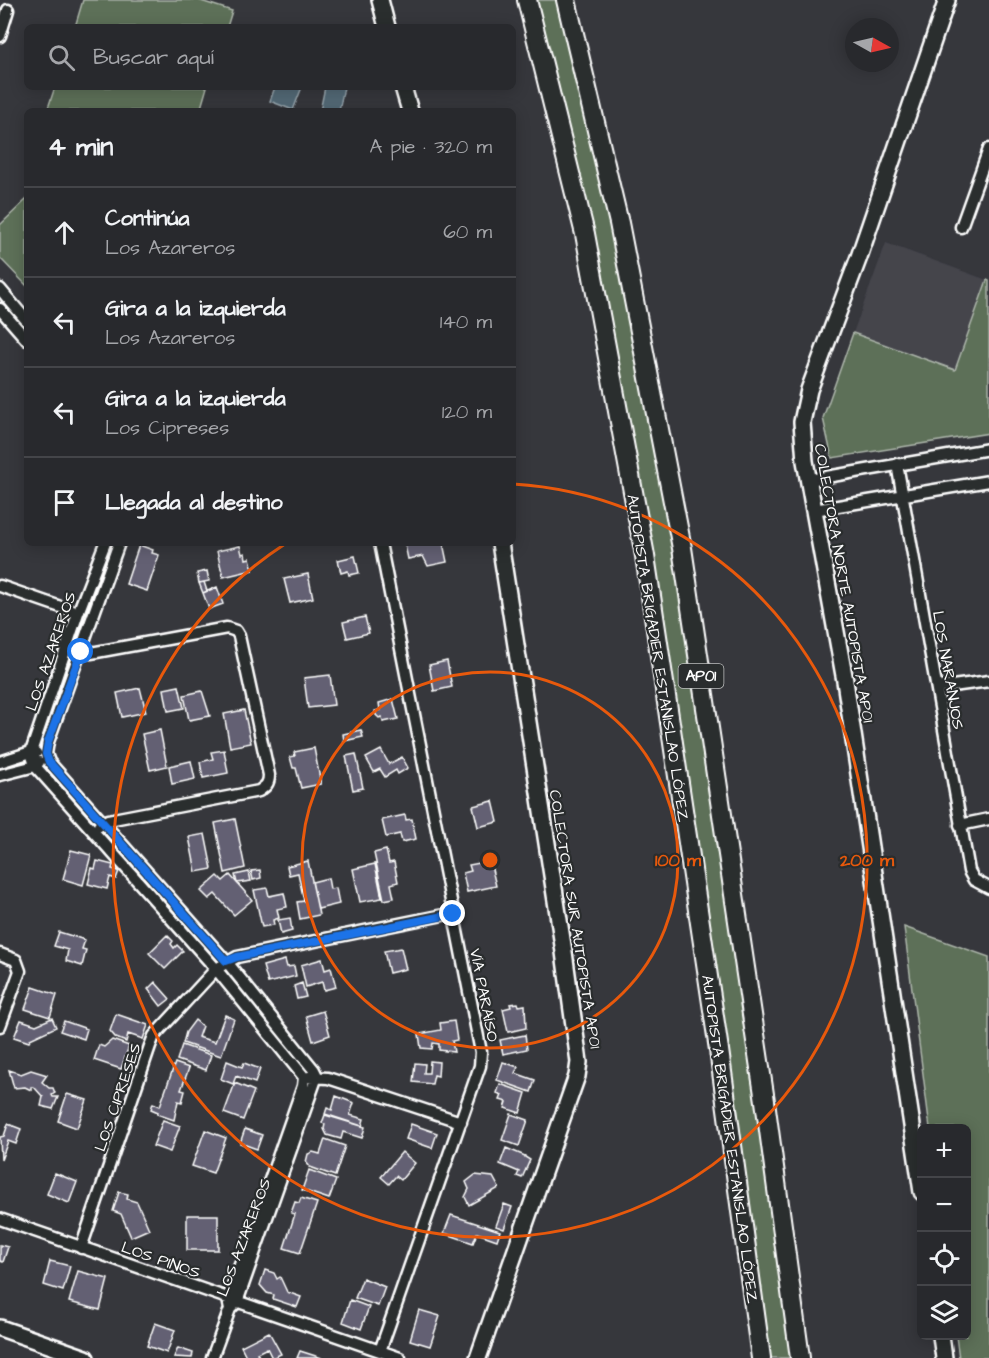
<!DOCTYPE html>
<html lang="es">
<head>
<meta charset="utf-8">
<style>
  :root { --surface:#28292d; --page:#303135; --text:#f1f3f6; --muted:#a5a6aa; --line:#444549 }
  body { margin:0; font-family:"Architects Daughter",sans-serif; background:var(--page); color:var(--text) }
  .controls { position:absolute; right:18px; bottom:18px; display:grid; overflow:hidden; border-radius:9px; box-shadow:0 3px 15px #0003 }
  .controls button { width:54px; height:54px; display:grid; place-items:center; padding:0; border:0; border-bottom:2px solid var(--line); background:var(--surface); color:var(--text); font:30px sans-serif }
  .compass { position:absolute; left:845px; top:18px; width:54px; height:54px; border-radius:50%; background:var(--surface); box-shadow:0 3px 15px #0003; rotate:98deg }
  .stop { position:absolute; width:18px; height:18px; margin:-14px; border:4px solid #1a73e8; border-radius:50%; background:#fff }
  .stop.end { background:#1a73e8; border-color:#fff; box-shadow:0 2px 6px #0008 }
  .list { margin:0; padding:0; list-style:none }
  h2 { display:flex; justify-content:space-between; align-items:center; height:78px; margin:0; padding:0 24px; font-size:26px }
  h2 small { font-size:20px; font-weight:400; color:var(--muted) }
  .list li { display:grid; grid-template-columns:39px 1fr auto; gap:18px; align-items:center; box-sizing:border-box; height:90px; padding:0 24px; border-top:2px solid var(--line) }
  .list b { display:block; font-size:22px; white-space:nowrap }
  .list p { margin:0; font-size:20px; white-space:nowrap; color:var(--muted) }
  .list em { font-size:20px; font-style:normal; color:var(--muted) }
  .icon { flex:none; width:33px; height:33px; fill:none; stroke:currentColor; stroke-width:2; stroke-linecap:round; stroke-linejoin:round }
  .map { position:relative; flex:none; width:989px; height:1358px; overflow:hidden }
  .search { position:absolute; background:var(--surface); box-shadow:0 3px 15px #0003; left:24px; top:24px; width:492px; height:66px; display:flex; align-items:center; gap:15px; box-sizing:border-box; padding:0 21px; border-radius:9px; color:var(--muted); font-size:22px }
  .panel { position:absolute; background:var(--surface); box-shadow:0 3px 15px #0003; left:24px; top:108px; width:492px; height:438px; border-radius:9px }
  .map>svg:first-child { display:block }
  .built { fill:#44444c }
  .green { fill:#5d6f58; stroke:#aeb7ac; stroke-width:1.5 }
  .water { fill:#526976; stroke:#97a5ad; stroke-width:1.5 }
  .building { fill:#646173; stroke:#fff; stroke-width:1.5 }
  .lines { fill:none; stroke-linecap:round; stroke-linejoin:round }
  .street-casing { stroke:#fff; stroke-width:15 }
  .secondary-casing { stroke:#fff; stroke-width:20 }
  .highway-casing { stroke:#fff; stroke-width:22 }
  .street { stroke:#2a2d2e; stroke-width:10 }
  .secondary { stroke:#2a2d2e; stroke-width:15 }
  .highway { stroke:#2a2d2e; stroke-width:18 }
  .route { stroke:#1a73e8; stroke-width:8 }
  .ring { fill:none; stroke:#e8590c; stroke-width:3 }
  .labels { text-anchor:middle; stroke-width:4.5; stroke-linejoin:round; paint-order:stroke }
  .shield { fill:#2a2d2e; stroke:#bfc0c0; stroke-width:1.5 }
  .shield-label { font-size:15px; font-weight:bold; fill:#fff }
  .street-label { font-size:16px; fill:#fff; stroke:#2a2d2e }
  .centre { fill:#e8590c; stroke:#2a2d2e; stroke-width:3 }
  .ring-label { font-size:18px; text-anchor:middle; font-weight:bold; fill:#e8590c; stroke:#2a2d2e; stroke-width:4.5; stroke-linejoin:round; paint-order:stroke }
</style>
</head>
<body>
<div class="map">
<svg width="989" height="1358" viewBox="0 0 989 1358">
  <rect width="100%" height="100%" fill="#36373c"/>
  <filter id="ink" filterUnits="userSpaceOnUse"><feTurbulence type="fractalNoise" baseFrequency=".0167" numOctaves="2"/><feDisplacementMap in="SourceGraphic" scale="12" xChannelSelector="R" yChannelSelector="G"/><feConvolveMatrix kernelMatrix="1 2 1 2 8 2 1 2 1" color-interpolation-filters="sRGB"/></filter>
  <g filter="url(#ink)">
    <path class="built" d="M886,243L987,280L955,370L853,333Z"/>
    <path class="green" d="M83,0H198L232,11L227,27H75Z
      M527,0H566L652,388L800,1358H761L645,556Z
      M55,87H207L200,111H47Z
      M27,199V286L0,258V225Z
      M987,280L989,281V433L832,458L823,418L853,333L955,370Z
      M904,927L989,957V1358H959L956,1336H966V1128H930Z"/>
    <path class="water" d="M275,87H302L293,110L270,101Z
      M325,87H344L339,111H320Z"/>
    <path class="building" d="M415,543H443L447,562L428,566L423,556L408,559L405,545Z
      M139,545L153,550L152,553L159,555L147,591L126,584Z
      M240,546L242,554L245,553L246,559L250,558L253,570L223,577L217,551Z
      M355,556L359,573L349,575L348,571L341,573L338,560Z
      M207,571L209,581L199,583L197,573Z
      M308,574L313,598L290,603L284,579Z
      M204,582L207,591L203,593L199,583Z
      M217,587L223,604L209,609L203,593Z
      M365,617L369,633L347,638L343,622Z
      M447,661L452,687L434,691L429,665Z
      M330,675L334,705L308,708L304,678Z
      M179,686L184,708L168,711L164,689Z
      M140,688L146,712L122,717L117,693Z
      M202,691L210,716L189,720L184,695Z
      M393,699L398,719L383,722L382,717L379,718L376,715L375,711L380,710L379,703Z
      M244,710L251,743L230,747L224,714Z
      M160,730L167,766L150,770L142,734Z
      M361,730L363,737L344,741L343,734Z
      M314,748L321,784L301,788L296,768H293L290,757L295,756L294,752Z
      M224,750L228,773L203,778L200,762L213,759L211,752Z
      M381,750L389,764L402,757L408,768L398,774L396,770L385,777L380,769L374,772L366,758Z
      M356,754L363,788L353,790L346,756Z
      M191,761L195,779L172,784L169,766Z
      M493,801L498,822L478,827L473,806Z
      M405,815L406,820L412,819L416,839L402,842L400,834L386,837L382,820Z
      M235,819L245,868L225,873L215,823Z
      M205,834L212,869L196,872L189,837Z
      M71,850L91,855L83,885L63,879Z
      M386,850L389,863L394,862L398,882L391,884L394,898L384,900L374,853Z
      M97,861L113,865L112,869L119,871L116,879L110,877L107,889L88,884L92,868L95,869Z
      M308,861L319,915L300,919L297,902L304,901L298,873L289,875L287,866Z
      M490,861L496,886L467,892L463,873L471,871L469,865Z
      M375,864L382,898L360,902L353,869Z
      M260,870L261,878L253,880L251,871Z
      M249,872L251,881L237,883L235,875Z
      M230,875L252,900L234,915L215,894L209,899L201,891L218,876L223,881Z
      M328,878L330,889L336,888L339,904L318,909L312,882Z
      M267,888L269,896L284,893L287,907L277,909L279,918L273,920L274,925L262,927L254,890Z
      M290,918L292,931L281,934L278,920Z
      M59,932L85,940L82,949L86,950L82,966L66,961L68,950L54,946Z
      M167,935L173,941L171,944L174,948L177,945L183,951L165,969L149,953Z
      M401,948L406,969L389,973L384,951Z
      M322,959L325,970L331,968L336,987L324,990L322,982L306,987L301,965Z
      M285,960L287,967L294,966L296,976L268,983L263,966Z
      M155,982L170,999L161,1006L148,989Z
      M302,983L306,997L297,999L294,986Z
      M33,987L57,995L50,1017L25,1009Z
      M518,1003L519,1006L525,1005L526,1028L508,1032L503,1009L511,1007L510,1004Z
      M323,1011L330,1035L313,1041L306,1016Z
      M116,1014L148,1025L143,1039L128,1034L126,1042L116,1038L110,1031Z
      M225,1015L234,1019L221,1056L183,1043L186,1032L195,1020L202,1026L198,1037L215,1042Z
      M52,1018L56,1027L30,1039L29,1042L14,1037L21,1020L36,1025Z
      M64,1021L87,1029L84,1039L60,1031Z
      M454,1021L457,1040L452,1041L454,1052L439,1050V1044L433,1043L432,1049L421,1048L419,1034L441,1030L440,1023Z
      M525,1035L527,1049L503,1054L500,1040Z
      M112,1040L129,1046L121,1069L94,1060L99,1045L104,1047Z
      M182,1045L211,1055L206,1070L177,1060Z
      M227,1061L242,1067L244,1063L260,1069L255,1083L236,1076L233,1084L221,1079Z
      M430,1061L439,1062L438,1076L434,1075L432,1084L413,1082L415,1063L425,1064L424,1073H429Z
      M503,1062L518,1067L515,1073L535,1080L531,1092L497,1080Z
      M175,1063L189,1068L181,1090L185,1091L182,1102L178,1101L174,1120L157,1114L158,1112L151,1109L153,1103L160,1106Z
      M9,1070L21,1074L31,1070L47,1075L42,1082L49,1088H53L55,1093L52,1095L53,1097H58L53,1109L41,1106L43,1097L34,1087H31V1090L25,1087L14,1088Z
      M235,1083L254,1091L243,1120L224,1113Z
      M500,1084L526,1093L520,1113L505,1108L507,1102L500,1100L502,1095L497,1093Z
      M67,1094L87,1100L77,1128L58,1121Z
      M336,1096L354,1103L350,1115L364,1119L362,1126L325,1114L327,1108L332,1110Z
      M511,1114L528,1120L519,1146L502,1140Z
      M325,1115L365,1127L362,1138L343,1132L341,1139L327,1135L324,1129L325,1124L322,1123Z
      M163,1120L180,1126L170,1152L153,1146Z
      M8,1124L21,1129L16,1144L8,1141L1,1160L0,1137L4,1136Z
      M411,1124L437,1133L432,1148L406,1139Z
      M245,1129L262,1135L257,1149L240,1143Z
      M205,1130L226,1138L213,1173L192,1166Z
      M325,1139L345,1146L335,1176L310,1167L306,1162L308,1154L313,1152L320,1154Z
      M506,1148L525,1156V1157L530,1160L522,1178L517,1176L519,1172L500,1164Z
      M402,1152L415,1163L401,1180L396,1176L389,1184L381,1177Z
      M309,1170L336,1180L329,1199L302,1190Z
      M55,1173L77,1182L69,1203L47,1194Z
      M475,1175L493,1177L499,1188L469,1205L465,1197L469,1189L466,1182Z
      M119,1192L128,1194L127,1199L137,1202L149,1229L131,1237L121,1214L113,1211Z
      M301,1198L317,1203L300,1253L284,1248L295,1214L291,1213L295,1202L299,1203Z
      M504,1204L512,1207L504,1229L496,1226Z
      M187,1215H218V1250H187Z
      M451,1215L500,1231L497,1240L477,1233L473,1243L444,1233Z
      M0,1245L8,1247L3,1262L0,1261Z
      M50,1261L70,1266L63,1291L44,1285Z
      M265,1270L274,1273L277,1279L280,1277L287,1292L301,1297L297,1307L273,1299L274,1295L267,1293L260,1285Z
      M78,1271L108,1279L100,1310L69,1302Z
      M363,1278L385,1287L378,1306L355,1298Z
      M350,1300L369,1307L361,1329L343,1322Z
      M419,1310L440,1316L430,1346L410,1340Z
      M155,1323L175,1330L167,1353L147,1346Z
      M269,1332L281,1354L272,1358L267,1348L257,1353L260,1358H247L241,1346Z
      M178,1348L193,1353L192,1358L174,1357Z
      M300,1351L322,1358H297Z"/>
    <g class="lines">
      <g class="street-casing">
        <path id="street" d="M0,36L8,10
          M961,227L989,149
          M0,289L27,321
          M0,309L27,340
          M897,464L969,871L974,880L989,888
          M809,480L989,449
          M814,510L989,481
          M105,543L78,613L31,752L35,766L216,969L304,1077L303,1086L228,1299L230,1309
          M119,543L48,742L46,754L49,762L226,961L314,1070L317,1076L237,1302L230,1309L212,1358
          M380,543L481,1052L480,1066L380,1351L400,1358
          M0,586L78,613
          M81,652L91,653L227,628L236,631L239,636L269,775C269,784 266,786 259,791L108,820L99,826
          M938,688L989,681
          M0,762L31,752L36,753
          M0,775L35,766L39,762
          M960,825L989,819
          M0,954L16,960L20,971L0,1026
          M309,1077L328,1078L461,1122
          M0,1219L380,1351
          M81,1248L150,1046L154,1036L216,969L237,957L453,913"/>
      </g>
      <g class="secondary-casing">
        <path id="secondary" d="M380,0L387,27
          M403,87L410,111
          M922,1192L845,681L805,461L802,422L809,390L859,257L947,0
          M0,1328L86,1358
          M941,1336L944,1358
          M478,1358L577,1076L579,1062L564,952L500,543"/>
      </g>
      <g class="highway-casing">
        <path id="highway" d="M527,0L585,234L645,556L719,1050L761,1358
          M566,0L619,223L682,548L765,1101L800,1358"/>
      </g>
      <use href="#street" class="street"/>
      <use href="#secondary" class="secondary"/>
      <use href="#highway" class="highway"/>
    </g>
  </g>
  <g class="lines" filter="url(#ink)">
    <path class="route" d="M81,652L48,742L46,754L49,762L226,961L237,957L453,914"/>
  </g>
  <g class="ring">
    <circle cx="490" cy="860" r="188"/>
    <path d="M513 484A377 377 0 1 1 285 544"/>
  </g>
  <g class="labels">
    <rect class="shield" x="678.5" y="664" width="45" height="24" rx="4.5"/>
    <g class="shield-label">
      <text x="701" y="681">AP01</text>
    </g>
    <g class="street-label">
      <text transform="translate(845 583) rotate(80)" y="6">COLECTORA NORTE AUTOPISTA AP01</text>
      <text transform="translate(50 651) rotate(-71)" y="6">LOS AZAREROS</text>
      <text transform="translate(659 658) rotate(81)" y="6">AUTOPISTA BRIGADIER ESTANISLAO LÓPEZ</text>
      <text transform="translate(949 670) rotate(80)" y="6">LOS NARANJOS</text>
      <text transform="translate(576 919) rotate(81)" y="6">COLECTORA SUR AUTOPISTA AP01</text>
      <text transform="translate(485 995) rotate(79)" y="6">VÍA PARAÍSO</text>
      <text transform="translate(117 1097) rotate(-71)" y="6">LOS CIPRESES</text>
      <text transform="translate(731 1139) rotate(82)" y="6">AUTOPISTA BRIGADIER ESTANISLAO LÓPEZ</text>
      <text transform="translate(243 1237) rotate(-69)" y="6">LOS AZAREROS</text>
      <text transform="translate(161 1259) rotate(19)" y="6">LOS PINOS</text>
    </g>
  </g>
  <circle cx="490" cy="860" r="9" class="centre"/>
  <g class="ring-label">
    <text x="678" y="866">100 m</text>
    <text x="867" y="866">200 m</text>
  </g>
</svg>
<div class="controls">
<button>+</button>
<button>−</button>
<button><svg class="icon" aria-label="locate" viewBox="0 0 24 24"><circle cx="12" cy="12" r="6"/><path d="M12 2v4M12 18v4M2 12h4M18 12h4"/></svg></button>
<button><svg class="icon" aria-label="layers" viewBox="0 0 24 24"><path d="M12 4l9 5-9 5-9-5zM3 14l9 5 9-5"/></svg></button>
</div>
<svg class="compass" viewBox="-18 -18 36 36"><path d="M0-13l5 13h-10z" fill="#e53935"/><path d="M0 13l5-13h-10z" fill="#a5a6aa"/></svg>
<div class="stop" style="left:81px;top:652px"></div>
<div class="stop end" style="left:453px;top:914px"></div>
<div class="search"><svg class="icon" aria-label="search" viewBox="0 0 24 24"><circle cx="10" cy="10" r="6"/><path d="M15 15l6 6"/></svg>Buscar aquí</div>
<section class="panel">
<h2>4 min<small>A pie · 320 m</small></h2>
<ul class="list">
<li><svg class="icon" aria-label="ahead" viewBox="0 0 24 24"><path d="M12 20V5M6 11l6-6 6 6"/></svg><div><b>Continúa</b><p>Los Azareros</p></div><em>60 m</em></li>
<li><svg class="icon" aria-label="left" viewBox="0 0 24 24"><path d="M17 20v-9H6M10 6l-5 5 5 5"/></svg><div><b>Gira a la izquierda</b><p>Los Azareros</p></div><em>140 m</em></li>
<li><svg class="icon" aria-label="left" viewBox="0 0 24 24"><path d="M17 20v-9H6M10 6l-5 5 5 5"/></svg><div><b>Gira a la izquierda</b><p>Los Cipreses</p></div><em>120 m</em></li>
<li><svg class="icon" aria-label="arrive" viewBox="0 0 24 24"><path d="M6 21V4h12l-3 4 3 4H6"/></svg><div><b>Llegada al destino</b></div></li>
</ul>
</section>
</div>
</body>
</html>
